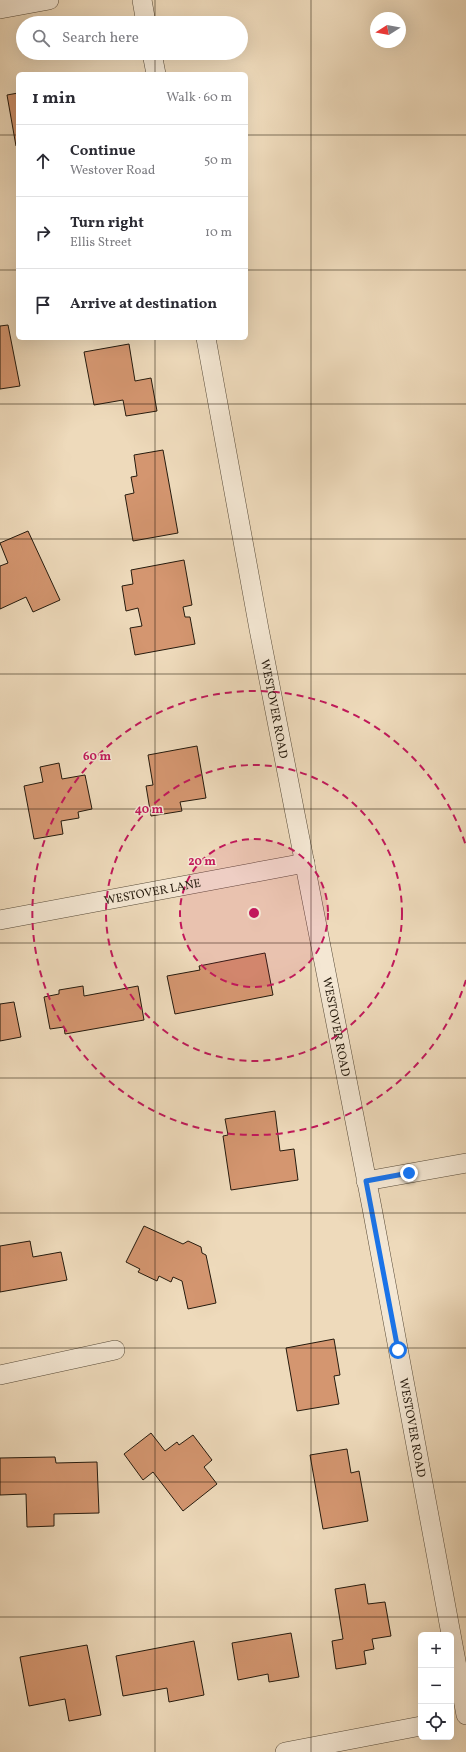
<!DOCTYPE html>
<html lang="en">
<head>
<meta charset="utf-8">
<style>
  :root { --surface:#fff; --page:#f2f2f3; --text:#2b2b33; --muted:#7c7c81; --line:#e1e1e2 }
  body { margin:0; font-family:Vollkorn,serif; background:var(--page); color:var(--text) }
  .controls { position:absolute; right:12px; bottom:12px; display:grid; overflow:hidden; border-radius:6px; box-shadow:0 4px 16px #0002 }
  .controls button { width:36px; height:36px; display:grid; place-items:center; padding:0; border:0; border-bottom:1px solid var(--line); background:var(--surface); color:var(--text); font:20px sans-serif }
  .compass { position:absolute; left:370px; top:12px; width:36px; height:36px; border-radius:50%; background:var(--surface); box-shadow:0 4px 16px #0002; rotate:259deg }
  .stop { position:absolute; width:12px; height:12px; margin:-9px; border:3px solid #1a73e8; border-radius:50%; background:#fff }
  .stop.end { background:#1a73e8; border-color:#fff; box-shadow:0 1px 4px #0008 }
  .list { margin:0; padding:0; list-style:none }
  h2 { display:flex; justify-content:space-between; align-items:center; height:52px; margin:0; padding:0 16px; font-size:17px }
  h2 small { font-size:13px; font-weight:400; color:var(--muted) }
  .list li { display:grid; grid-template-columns:26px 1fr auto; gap:12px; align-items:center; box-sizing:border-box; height:72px; padding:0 16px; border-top:1px solid var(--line) }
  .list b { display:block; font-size:15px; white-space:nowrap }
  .list p { margin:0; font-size:13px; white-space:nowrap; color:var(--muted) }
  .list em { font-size:13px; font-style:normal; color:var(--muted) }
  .icon { flex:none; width:22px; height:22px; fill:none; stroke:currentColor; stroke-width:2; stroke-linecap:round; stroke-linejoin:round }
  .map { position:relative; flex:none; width:466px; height:1752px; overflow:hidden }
  .search { position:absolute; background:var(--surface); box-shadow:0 4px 16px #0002; left:16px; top:16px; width:232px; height:44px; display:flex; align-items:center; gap:10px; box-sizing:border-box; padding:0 14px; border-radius:22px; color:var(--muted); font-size:15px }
  .panel { position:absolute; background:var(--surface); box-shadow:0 4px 16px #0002; left:16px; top:72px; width:232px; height:268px; border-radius:6px }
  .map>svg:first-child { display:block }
  .building { fill:#d49670; stroke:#251a0d }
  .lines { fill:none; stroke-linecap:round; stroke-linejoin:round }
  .minor-casing { stroke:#574a38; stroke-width:20 }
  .minor { stroke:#f4e7d3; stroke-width:19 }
  .route { stroke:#1a73e8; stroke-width:5 }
  .grid { fill:none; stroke:#251a0d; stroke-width:1; stroke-opacity:0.55 }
  .ring { fill:none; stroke:#c2185b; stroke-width:2; stroke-dasharray:7 5 }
  .labels { text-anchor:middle; stroke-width:3; stroke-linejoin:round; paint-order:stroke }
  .street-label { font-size:12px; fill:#251a0d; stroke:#f4e7d3 }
  .centre { fill:#c2185b; stroke:#f4e7d3; stroke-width:2 }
  .ring-label { font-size:12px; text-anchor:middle; font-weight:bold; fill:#c2185b; stroke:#f4e7d3; stroke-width:3; stroke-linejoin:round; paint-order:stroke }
</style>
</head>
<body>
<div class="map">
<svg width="466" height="1752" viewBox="0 0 466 1752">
  <rect width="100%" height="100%" fill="#eedabb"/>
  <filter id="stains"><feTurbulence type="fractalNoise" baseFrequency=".005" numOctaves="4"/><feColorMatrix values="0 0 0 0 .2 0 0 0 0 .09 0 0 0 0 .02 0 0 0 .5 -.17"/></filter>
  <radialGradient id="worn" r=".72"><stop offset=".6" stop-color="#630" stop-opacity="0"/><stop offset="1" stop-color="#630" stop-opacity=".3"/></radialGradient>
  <path class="building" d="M18,93V145L16,146L7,95Z
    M8,325L20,386L0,389V326Z
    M129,344L135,381L151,378L157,411L126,416L123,400L94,405L84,352Z
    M163,450L178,533L133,541L125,495L134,493L131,477L137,476L134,455Z
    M28,531L60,600L33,612L26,597L0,609V566L8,563L0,543Z
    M184,560L192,605L183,607L185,617H190L195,644L135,655L130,628L142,626L138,608L126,611L122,586L133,584L131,570Z
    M197,746L206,798L180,802L182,811L151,816L146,786L153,785L148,755Z
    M59,763L62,779L85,775L92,809L78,812L79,818L61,821L63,834L34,839L24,786L43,782L40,767Z
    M265,953L273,995L175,1014L167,976L200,970L199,966Z
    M83,986L84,996L138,986L144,1020L65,1034L64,1027L50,1029L44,997L59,994V990Z
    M14,1002L21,1037L0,1041V1004Z
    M275,1111L280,1151L294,1149L298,1180L231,1190L223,1136L228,1135L225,1119Z
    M144,1226L183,1244L188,1241L201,1247L202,1253L206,1255L216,1303L188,1309L182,1281L173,1277L171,1282L159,1276L157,1281L138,1272L140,1269L126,1262Z
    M30,1241L33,1257L61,1252L67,1280L0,1292V1246Z
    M334,1339L340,1375L334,1376L339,1404L297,1411L286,1348Z
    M151,1433L165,1451L177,1442L179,1445L193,1435L212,1460L204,1467L217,1484L183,1511L153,1472L143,1480L124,1454Z
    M347,1449L351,1473L359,1471L368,1521L323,1529L310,1455Z
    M55,1457L56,1463L97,1462L99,1513L54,1514V1526L27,1527L26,1494L0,1495V1458Z
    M365,1584L368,1604L385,1602L391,1636L372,1639L374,1649L364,1651L366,1664L336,1669L332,1641L343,1639L335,1589Z
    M291,1633L299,1677L269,1682L268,1674L238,1680L232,1643Z
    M194,1641L204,1695L169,1702L167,1688L123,1696L116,1656Z
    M87,1645L101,1715L69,1721L65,1699L29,1706L20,1657Z"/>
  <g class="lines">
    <g class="minor-casing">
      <g id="minor">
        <path d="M142,0L146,23"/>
        <path d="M0,9L49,0"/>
        <path d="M152,53L156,74"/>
        <path id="s1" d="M206,338L259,629L372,1208L466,1715"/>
        <path id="s2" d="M0,920L305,863"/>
        <path d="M366,1181L466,1163"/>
        <path d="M0,1375L115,1350"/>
        <path d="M285,1752L421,1726"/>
      </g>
    </g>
    <use href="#minor" class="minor"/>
  </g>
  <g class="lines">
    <path class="route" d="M398,1350L366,1181L409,1173"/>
  </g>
  <path class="grid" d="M155,0V23M311,0V1752M155,53V74M0,135H18M246,135H466M0,270H18M246,270H466M155,338V1752M0,404H466M0,539H466M0,674H466M0,809H466M0,943H466M0,1078H466M0,1213H466M0,1348H466M0,1482H466M0,1617H466"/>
  <circle cx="254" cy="913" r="74" fill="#c2185b" fill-opacity=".12"/>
  <g class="ring">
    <circle cx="254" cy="913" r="74"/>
    <circle cx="254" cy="913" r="148"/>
    <path d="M466 980A222 222 0 1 1 466 846"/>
  </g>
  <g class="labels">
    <g class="street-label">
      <text dy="4" stroke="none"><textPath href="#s1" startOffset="377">WESTOVER ROAD</textPath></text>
      <text dy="4" stroke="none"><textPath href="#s2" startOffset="155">WESTOVER LANE</textPath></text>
      <text dy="4" stroke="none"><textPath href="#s1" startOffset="701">WESTOVER ROAD</textPath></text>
      <text dy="4" stroke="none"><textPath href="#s1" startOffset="1109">WESTOVER ROAD</textPath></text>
    </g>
  </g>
  <circle cx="254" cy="913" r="6" class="centre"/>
  <g class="ring-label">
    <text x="97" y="760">60 m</text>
    <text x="149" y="813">40 m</text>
    <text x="202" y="865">20 m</text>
  </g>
  <rect width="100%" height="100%" filter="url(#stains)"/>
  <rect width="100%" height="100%" fill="url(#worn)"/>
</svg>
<div class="controls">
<button>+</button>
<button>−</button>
<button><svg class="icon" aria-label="locate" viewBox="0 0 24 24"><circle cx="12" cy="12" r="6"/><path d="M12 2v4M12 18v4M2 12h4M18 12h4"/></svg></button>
</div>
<svg class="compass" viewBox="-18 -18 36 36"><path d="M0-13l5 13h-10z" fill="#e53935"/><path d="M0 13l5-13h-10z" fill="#7c7c81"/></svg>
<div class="stop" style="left:398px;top:1350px"></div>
<div class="stop end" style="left:409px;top:1173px"></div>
<div class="search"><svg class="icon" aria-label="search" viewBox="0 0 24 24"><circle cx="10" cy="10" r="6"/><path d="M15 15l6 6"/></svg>Search here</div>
<section class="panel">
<h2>1 min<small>Walk · 60 m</small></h2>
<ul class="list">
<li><svg class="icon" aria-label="ahead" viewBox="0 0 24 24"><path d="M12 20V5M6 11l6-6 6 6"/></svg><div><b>Continue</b><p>Westover Road</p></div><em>50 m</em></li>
<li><svg class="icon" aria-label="right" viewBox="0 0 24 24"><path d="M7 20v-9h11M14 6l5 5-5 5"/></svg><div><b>Turn right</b><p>Ellis Street</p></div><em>10 m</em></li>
<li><svg class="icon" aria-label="arrive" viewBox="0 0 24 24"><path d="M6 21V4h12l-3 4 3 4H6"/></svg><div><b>Arrive at destination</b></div></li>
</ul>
</section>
</div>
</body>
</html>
